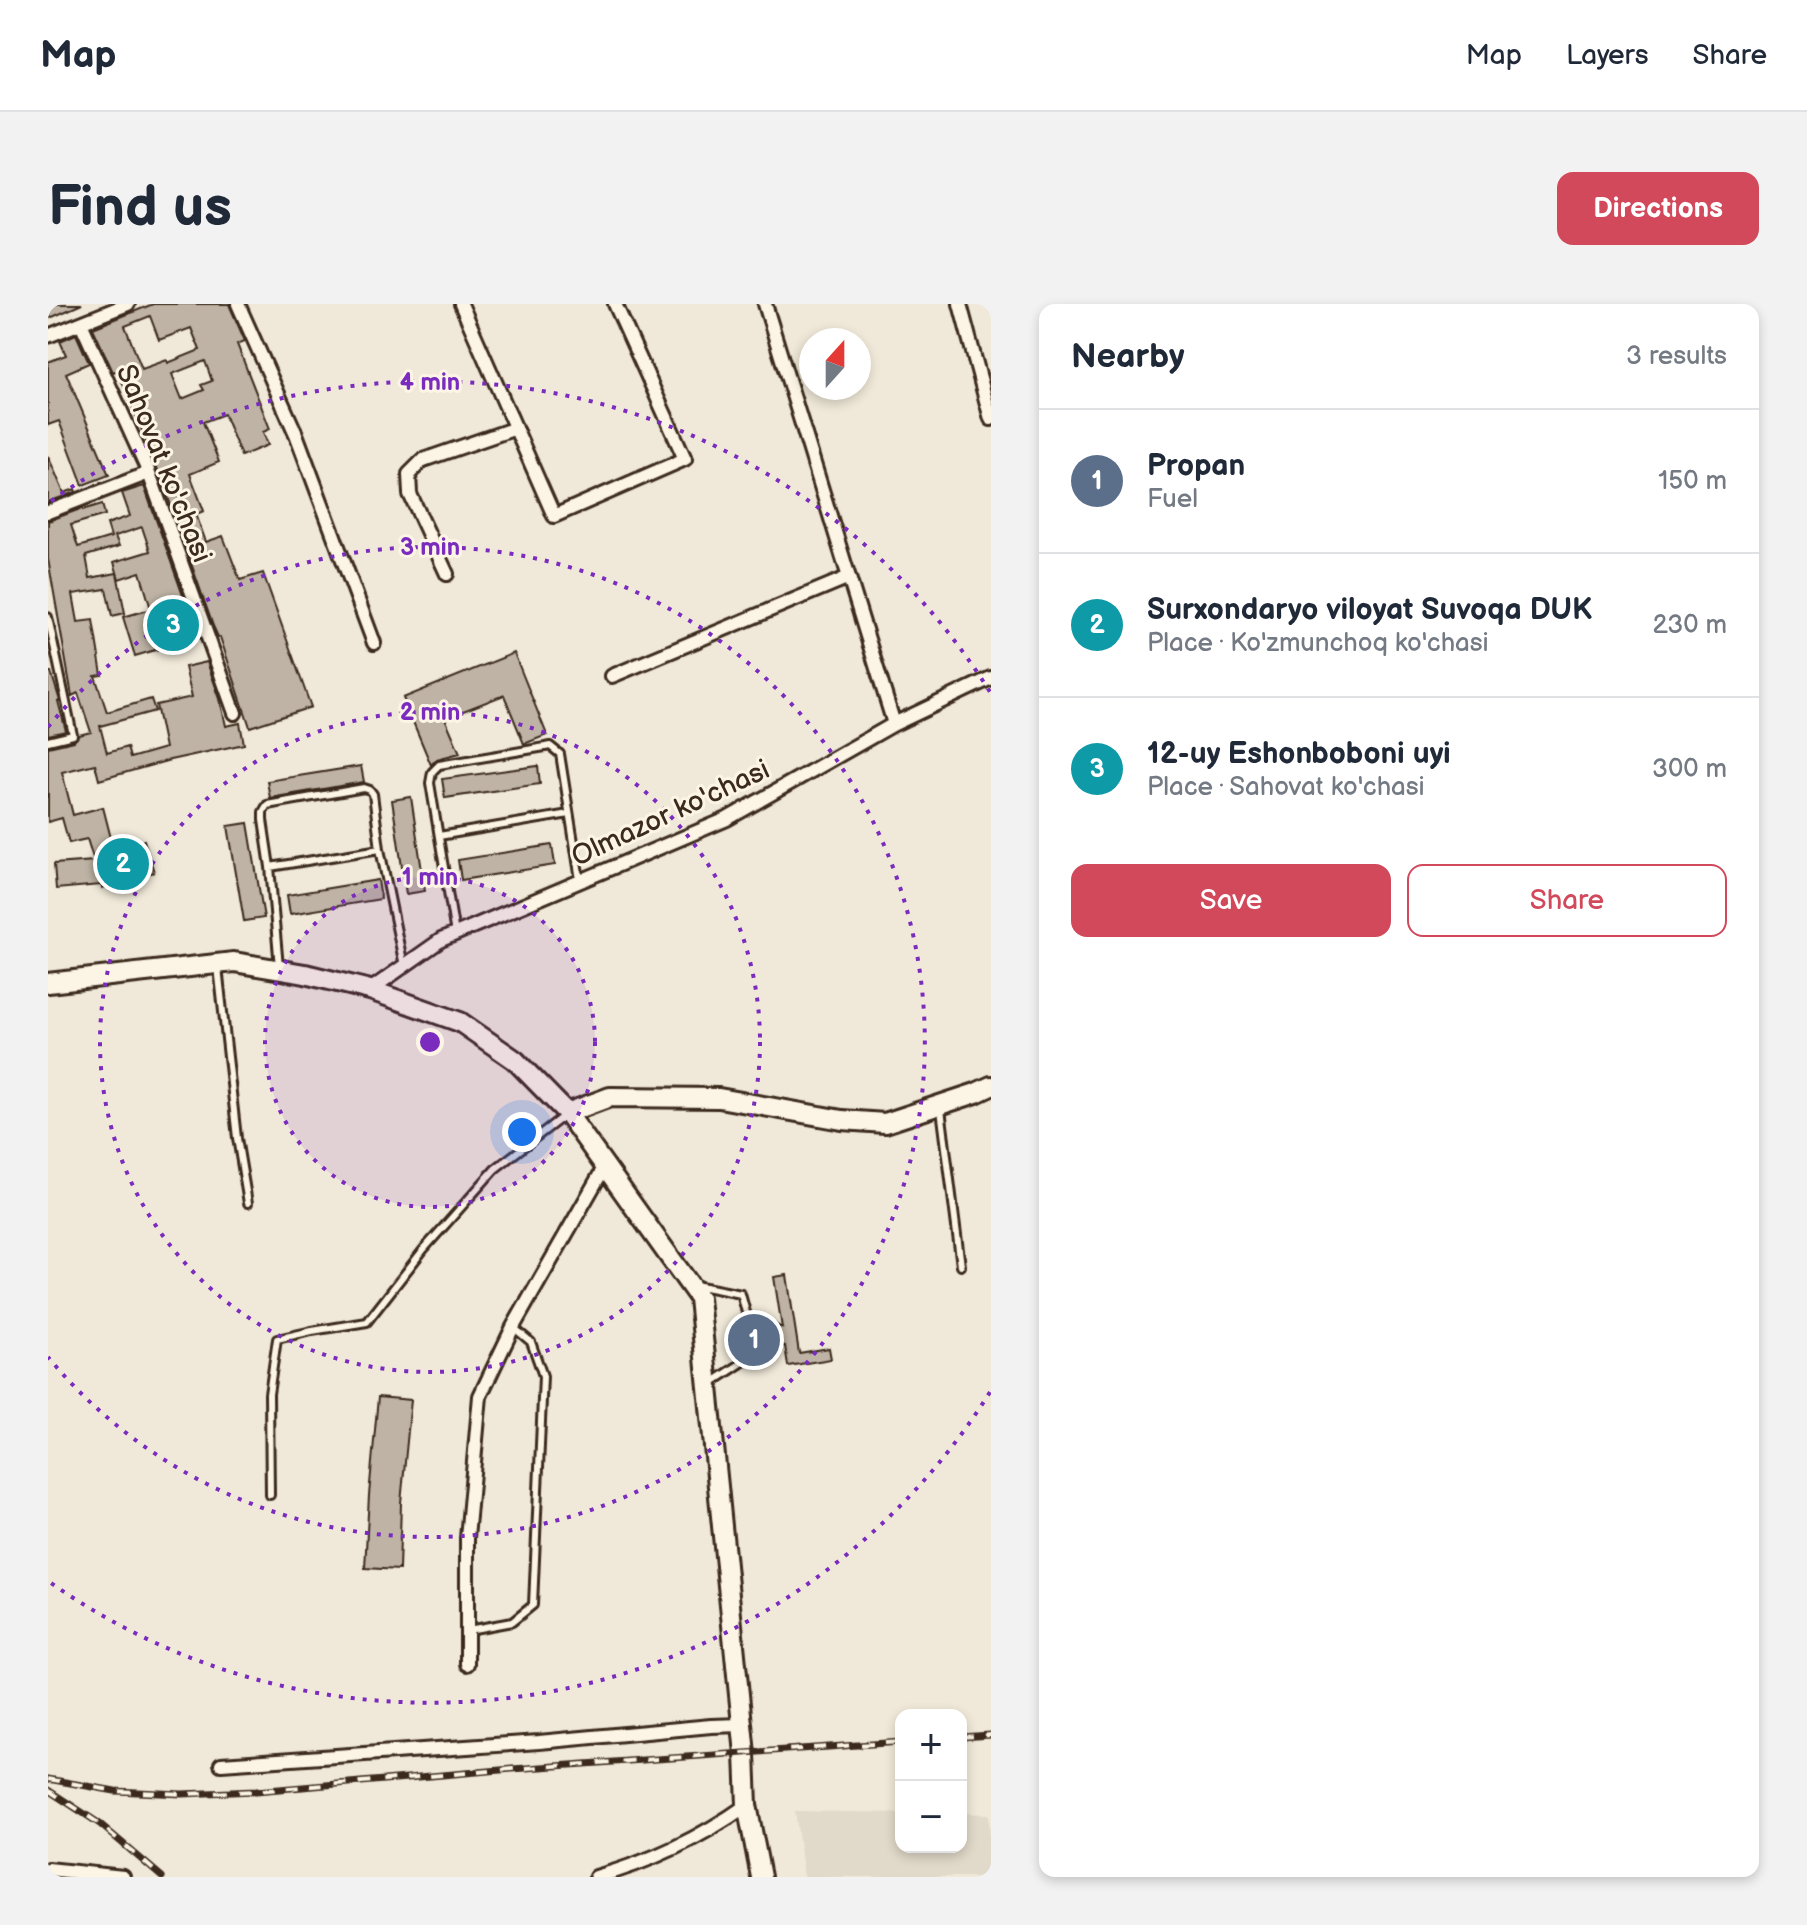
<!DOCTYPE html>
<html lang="en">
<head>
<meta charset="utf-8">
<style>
  :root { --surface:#fff; --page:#f2f2f3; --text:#1f2937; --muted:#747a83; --line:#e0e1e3; --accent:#d1495b }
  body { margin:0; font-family:"Balsamiq Sans",sans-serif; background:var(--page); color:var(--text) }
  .controls { position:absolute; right:24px; bottom:24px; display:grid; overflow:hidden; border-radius:16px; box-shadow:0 4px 12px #0003 }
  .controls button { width:72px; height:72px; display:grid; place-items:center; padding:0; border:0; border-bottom:2px solid var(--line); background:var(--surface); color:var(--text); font:40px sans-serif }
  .compass { position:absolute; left:751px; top:24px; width:72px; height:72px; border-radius:50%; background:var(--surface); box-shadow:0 4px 12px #0003; rotate:21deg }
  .you { position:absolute; left:474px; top:828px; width:28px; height:28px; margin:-20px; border:6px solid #fff; border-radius:50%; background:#1a73e8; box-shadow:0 0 0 12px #1a73e833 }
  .badge { display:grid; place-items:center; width:52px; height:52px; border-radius:50%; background:var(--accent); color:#fff; font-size:26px; font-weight:700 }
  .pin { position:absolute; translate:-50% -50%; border:4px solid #fff; box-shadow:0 2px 8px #0006 }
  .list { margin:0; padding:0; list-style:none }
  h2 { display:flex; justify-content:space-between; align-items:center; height:104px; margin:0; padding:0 32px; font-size:34px }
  h2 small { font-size:26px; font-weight:400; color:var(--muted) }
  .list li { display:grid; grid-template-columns:52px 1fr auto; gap:24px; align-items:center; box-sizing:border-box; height:144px; padding:0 32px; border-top:2px solid var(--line) }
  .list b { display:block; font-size:30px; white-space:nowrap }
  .list p { margin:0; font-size:26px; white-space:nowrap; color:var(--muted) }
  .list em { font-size:26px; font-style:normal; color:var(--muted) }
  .actions { display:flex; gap:16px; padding:24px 32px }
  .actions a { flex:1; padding:18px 0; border:2px solid var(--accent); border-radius:16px; text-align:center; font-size:28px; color:var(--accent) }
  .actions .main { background:var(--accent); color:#fff }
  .map { position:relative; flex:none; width:943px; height:1573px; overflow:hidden; border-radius:16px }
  header { display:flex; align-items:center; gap:48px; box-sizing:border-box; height:112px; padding:0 40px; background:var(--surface); border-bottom:2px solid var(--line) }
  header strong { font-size:38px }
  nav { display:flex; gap:44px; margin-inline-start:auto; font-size:28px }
  .intro { display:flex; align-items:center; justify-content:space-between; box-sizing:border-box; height:192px; padding:0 48px }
  h1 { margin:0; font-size:56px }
  .button { padding:20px 36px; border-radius:16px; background:var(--accent); color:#fff; font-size:28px; font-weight:700 }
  main { display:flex; gap:48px; padding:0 48px }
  aside { flex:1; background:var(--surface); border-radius:16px; box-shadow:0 4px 12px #0003 }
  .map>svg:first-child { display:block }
  .built { fill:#e1d9c9 }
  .building { fill:#beb3a4; stroke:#3b2a1e; stroke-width:2; fill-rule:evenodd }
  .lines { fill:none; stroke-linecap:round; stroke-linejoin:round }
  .lane-casing { stroke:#3b2a1e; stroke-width:12 }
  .street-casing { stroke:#3b2a1e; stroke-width:18 }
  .secondary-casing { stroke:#3b2a1e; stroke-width:24 }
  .lane { stroke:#fcf5e5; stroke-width:6 }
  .street { stroke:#fcf5e5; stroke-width:12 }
  .secondary { stroke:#fcf5e5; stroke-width:18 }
  .rail-casing { stroke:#3b2a1e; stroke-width:7 }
  .rail { stroke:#fcf5e5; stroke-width:4; stroke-dasharray:12; stroke-linecap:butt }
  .ring { fill:none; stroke:#7b2cbf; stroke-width:4; stroke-dasharray:4 8 }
  .labels { text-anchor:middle; stroke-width:6; stroke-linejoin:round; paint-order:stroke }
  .street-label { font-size:28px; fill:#3b2a1e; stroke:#fcf5e5 }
  .centre { fill:#7b2cbf; stroke:#fcf5e5; stroke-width:4 }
  .ring-label { font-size:24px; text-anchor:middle; font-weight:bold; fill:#7b2cbf; stroke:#fcf5e5; stroke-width:6; stroke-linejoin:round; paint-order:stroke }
</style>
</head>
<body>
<header>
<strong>Map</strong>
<nav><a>Map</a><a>Layers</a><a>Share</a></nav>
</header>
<div class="intro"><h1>Find us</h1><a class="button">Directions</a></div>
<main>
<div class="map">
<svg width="943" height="1573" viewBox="0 0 943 1573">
  <rect width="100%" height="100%" fill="#f0e9d9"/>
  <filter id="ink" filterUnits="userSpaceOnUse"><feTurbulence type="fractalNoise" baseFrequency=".0125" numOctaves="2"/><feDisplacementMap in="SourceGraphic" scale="16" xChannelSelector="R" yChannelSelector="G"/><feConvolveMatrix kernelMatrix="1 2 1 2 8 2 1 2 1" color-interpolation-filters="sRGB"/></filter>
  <g filter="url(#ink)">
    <path class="built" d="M747,1507L853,1509V1543H913V1509L941,1510L943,1573H756Z"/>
    <path class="building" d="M0,0H34L0,15Z
      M105,0H181L197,37L189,40L222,125L215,128L220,141L193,152L176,110L155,118L171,158L142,170L156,207L148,210L158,238L175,232L192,276L215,269L263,403L202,423L172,333H170L165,322L114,176L73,75L68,67L65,68L45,24ZM102,12L111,36L143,24L152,46L120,59L119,56L94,65L77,22ZM157,57L164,77L153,81L156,86L134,95L124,70Z
      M28,30L41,59L18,69L61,171L35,181L11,117L0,121V58L18,51L12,37Z
      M0,152L16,189L27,185L28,188L0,198Z
      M96,182L148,328H147L148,334L87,352L75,313L103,305L92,268L71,275L66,258L102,247L94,223L67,232L71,242L38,252L42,274L69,269L77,309L64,312L58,285L25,290L30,318L45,316L54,371L47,372L59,408L103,395L107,407L52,422L59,449L79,443L82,454L117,444L108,401L144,393L137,363L159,358L172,395L178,422L192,419L196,440L122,456L51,476L47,460L14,468L25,511L55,503L66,546L96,536L106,568L54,584L53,581L8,585L6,560L46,557L39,535L21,539L14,514L0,518V443L26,437L31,431L43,428L30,389L24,392L0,255V217L35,204V206L54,200L57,211L23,221L30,243L63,233L59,220L82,212L74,189Z
      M466,349L499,431L476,440L456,391L397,414L412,449L389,455L383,461L355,394Z
      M0,368H3L12,397H10L18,427L0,431Z
      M313,462L316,478L222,494L219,477Z
      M490,462L492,480L397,494L394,475Z
      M363,493L377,587L358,590L344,496Z
      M200,519L216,614L196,617L180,522Z
      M504,541L507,561L413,576L410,556Z
      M330,576L333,595L242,610L239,591Z
      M739,971L751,1049L781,1044L783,1055L740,1062L737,1042L719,1046L715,1050L706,1015L709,1011L734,1024L726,973Z
      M330,1093L363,1096L353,1199L351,1266L317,1264L321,1191Z"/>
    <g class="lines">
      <g class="lane-casing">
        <path id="lane" d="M0,313L25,431L0,437
          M391,532L521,510
          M222,563L332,545
          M407,630L382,479L384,468L391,461L497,443L502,442L512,450L532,576
          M170,663L189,834L200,899
          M231,663L222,563L215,516V508L219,501L316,484L322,486L325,490L332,545L356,662
          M893,805L913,962
          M647,981L693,990L709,1049L662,1080
          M222,1191L221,1090L229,1035L264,1027L319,1018L376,945L447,865L517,811
          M420,1326L464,1318L485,1301L495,1072L483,1038L465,1023"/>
      </g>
      <g class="street-casing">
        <path id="street" d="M190,0L248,130L326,339
          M413,0L506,212L637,155L567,0
          M717,0L846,420
          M912,0L943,115
          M33,19L101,169L187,409
          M0,32L80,0
          M0,208L101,169
          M399,270L362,190L361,170L375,156L468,124
          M564,372L801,273
          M322,686L393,636L679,515L846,420L943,374
          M419,1360V1234L432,1092L465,1023L557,862
          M173,1460L491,1438L663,1422L694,1421
          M0,1565L75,1573
          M548,1573C602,1558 654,1533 699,1501"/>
      </g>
      <g class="secondary-casing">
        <path id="secondary" d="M0,679L186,658L257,670L322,686L412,718L467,756L519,809L651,994L697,1450L699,1501L713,1573
          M519,809L562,793L671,794L794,816L837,819L928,789L943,782"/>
      </g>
      <use href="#lane" class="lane"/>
      <use href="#street" class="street"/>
      <use href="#secondary" class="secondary"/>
      <g class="rail-casing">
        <path id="rail" d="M913,1433L943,1431
          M0,1475L67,1487L134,1490L208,1487L464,1465L853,1438
          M0,1486L52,1520L114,1573"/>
      </g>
      <use href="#rail" class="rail"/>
    </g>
  </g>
  <circle cx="382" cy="738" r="165" fill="#7b2cbf" fill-opacity=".12"/>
  <g class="ring">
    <circle cx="382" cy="738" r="165"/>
    <circle cx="382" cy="738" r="330"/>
    <path d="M0 423A495 495 0 1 1 0 1053"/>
    <path d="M942 1088A660 660 0 0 1 3 1279M3 197A660 660 0 0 1 942 388"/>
  </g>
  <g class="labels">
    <g class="street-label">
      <text transform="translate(117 159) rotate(68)" y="10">Sahovat ko'chasi</text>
      <text transform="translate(622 508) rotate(-25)" y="10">Olmazor ko'chasi</text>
    </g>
  </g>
  <circle cx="382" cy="738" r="12" class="centre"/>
  <g class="ring-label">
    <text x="382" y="86">4 min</text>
    <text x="382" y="251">3 min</text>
    <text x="382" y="416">2 min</text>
    <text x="382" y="581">1 min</text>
  </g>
</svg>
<div class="controls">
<button>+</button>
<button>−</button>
</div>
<svg class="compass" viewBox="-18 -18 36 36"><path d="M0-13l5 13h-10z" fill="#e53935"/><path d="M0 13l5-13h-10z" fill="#747a83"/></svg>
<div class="you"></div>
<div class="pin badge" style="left:706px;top:1036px;background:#5c6f8a">1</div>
<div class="pin badge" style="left:75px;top:560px;background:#0f9aa8">2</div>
<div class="pin badge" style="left:125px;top:321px;background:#0f9aa8">3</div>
</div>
<aside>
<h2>Nearby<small>3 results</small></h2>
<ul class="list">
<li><span class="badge" style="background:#5c6f8a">1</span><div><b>Propan</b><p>Fuel</p></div><em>150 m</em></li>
<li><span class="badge" style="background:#0f9aa8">2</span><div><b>Surxondaryo viloyat Suvoqa DUK</b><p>Place · Ko'zmunchoq ko'chasi</p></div><em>230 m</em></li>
<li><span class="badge" style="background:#0f9aa8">3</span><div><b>12-uy Eshonboboni uyi</b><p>Place · Sahovat ko'chasi</p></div><em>300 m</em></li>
</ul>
<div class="actions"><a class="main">Save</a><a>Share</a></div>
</aside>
</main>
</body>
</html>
